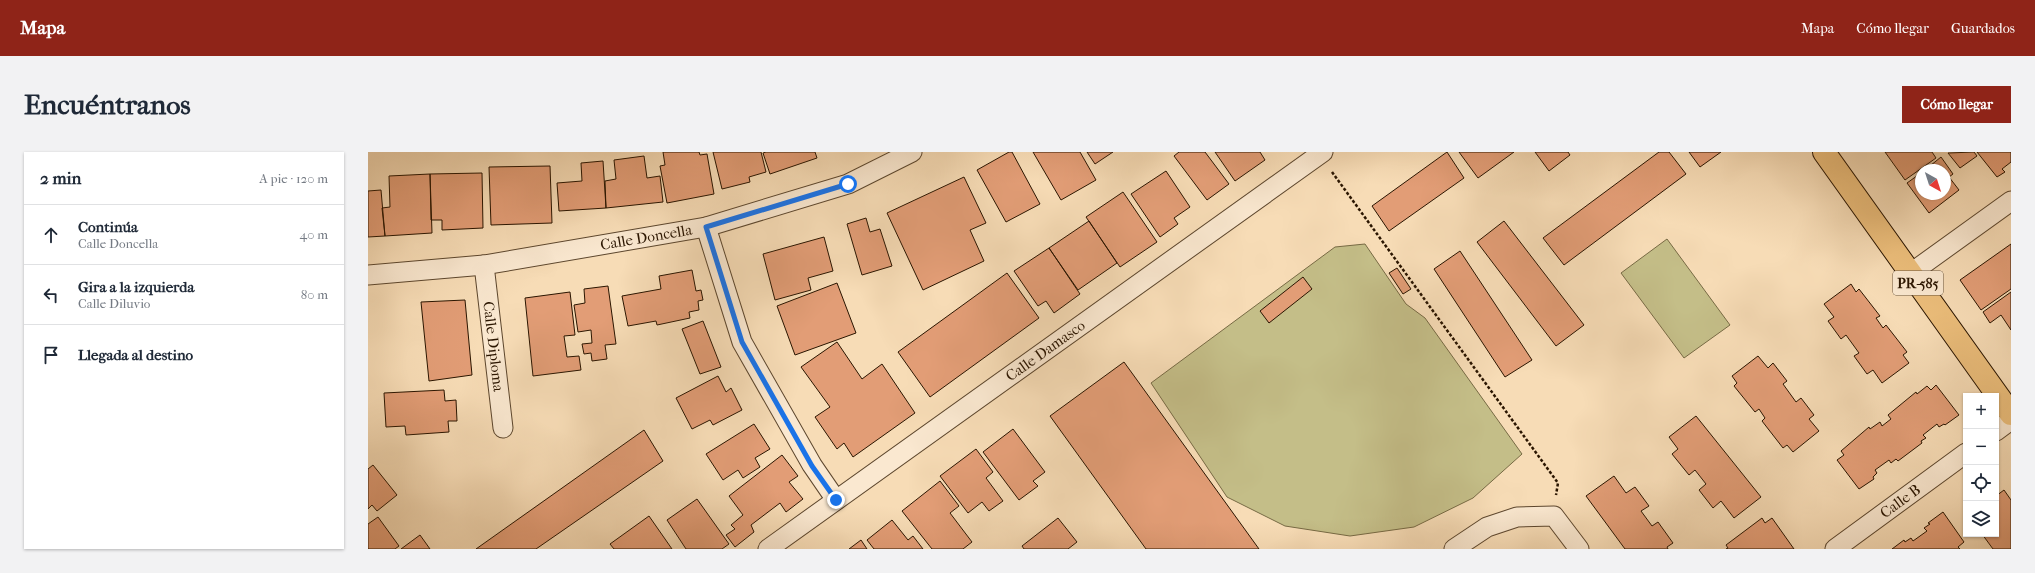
<!DOCTYPE html>
<html lang="es">
<head>
<meta charset="utf-8">
<style>
  :root { --surface:#fff; --page:#f2f2f3; --text:#1f2937; --muted:#747a83; --line:#e0e1e3; --accent:#8f2418 }
  body { margin:0; font-family:"IM FELL French Canon",serif; background:var(--page); color:var(--text) }
  .controls { position:absolute; right:12px; bottom:12px; display:grid; overflow:hidden; border-radius:0px; box-shadow:0 1px 3px #0004 }
  .controls button { width:36px; height:36px; display:grid; place-items:center; padding:0; border:0; border-bottom:1px solid var(--line); background:var(--surface); color:var(--text); font:20px sans-serif }
  .compass { position:absolute; left:1547px; top:12px; width:36px; height:36px; border-radius:50%; background:var(--surface); box-shadow:0 1px 3px #0004; rotate:141deg }
  .stop { position:absolute; width:12px; height:12px; margin:-9px; border:3px solid #1a73e8; border-radius:50%; background:#fff }
  .stop.end { background:#1a73e8; border-color:#fff; box-shadow:0 1px 4px #0008 }
  .list { margin:0; padding:0; list-style:none }
  h2 { display:flex; justify-content:space-between; align-items:center; height:52px; margin:0; padding:0 16px; font-size:17px }
  h2 small { font-size:13px; font-weight:400; color:var(--muted) }
  .list li { display:grid; grid-template-columns:26px 1fr auto; gap:12px; align-items:center; box-sizing:border-box; height:60px; padding:0 16px; border-top:1px solid var(--line) }
  .list b { display:block; font-size:15px; white-space:nowrap }
  .list p { margin:0; font-size:13px; white-space:nowrap; color:var(--muted) }
  .list em { font-size:13px; font-style:normal; color:var(--muted) }
  .icon { flex:none; width:22px; height:22px; fill:none; stroke:currentColor; stroke-width:2; stroke-linecap:round; stroke-linejoin:round }
  .map { position:relative; flex:none; width:1643px; height:397px; overflow:hidden; border-radius:0px }
  header { display:flex; align-items:center; gap:24px; box-sizing:border-box; height:56px; padding:0 20px; background:var(--accent); color:#fff }
  header strong { font-size:19px }
  nav { display:flex; gap:22px; margin-inline-start:auto; font-size:14px }
  .intro { display:flex; align-items:center; justify-content:space-between; box-sizing:border-box; height:96px; padding:0 24px }
  h1 { margin:0; font-size:28px }
  .button { padding:10px 18px; border-radius:0px; background:var(--accent); color:#fff; font-size:14px; font-weight:700 }
  main { display:flex; gap:24px; padding:0 24px }
  aside { flex:1; background:var(--surface); border-radius:0px; box-shadow:0 1px 3px #0004 }
  .map>svg:first-child { display:block }
  .green { fill:#c4be88; stroke:#776a44 }
  .building { fill:#e29d76; stroke:#2a1500 }
  .lines { fill:none; stroke-linecap:round; stroke-linejoin:round }
  .minor-casing { stroke:#5d472e; stroke-width:21 }
  .primary-casing { stroke:#2a1500; stroke-width:24 }
  .path { stroke:#2a1500; stroke-width:2.5; stroke-dasharray:3 2; stroke-linecap:butt }
  .minor { stroke:#fae8d0; stroke-width:19 }
  .primary { stroke:#ecbe7b; stroke-width:22 }
  .route { stroke:#1a73e8; stroke-width:5 }
  .labels { text-anchor:middle; stroke-width:3; stroke-linejoin:round; paint-order:stroke }
  .shield { fill:#fae8d0; stroke:#68543e; stroke-width:1 }
  .shield-label { font-size:14px; font-weight:bold; fill:#2a1500 }
  .street-label { font-size:15px; fill:#2a1500; stroke:#fae8d0 }
</style>
</head>
<body>
<header>
<strong>Mapa</strong>
<nav><a>Mapa</a><a>Cómo llegar</a><a>Guardados</a></nav>
</header>
<div class="intro"><h1>Encuéntranos</h1><a class="button">Cómo llegar</a></div>
<main>
<aside>
<h2>2 min<small>A pie · 120 m</small></h2>
<ul class="list">
<li><svg class="icon" aria-label="ahead" viewBox="0 0 24 24"><path d="M12 20V5M6 11l6-6 6 6"/></svg><div><b>Continúa</b><p>Calle Doncella</p></div><em>40 m</em></li>
<li><svg class="icon" aria-label="left" viewBox="0 0 24 24"><path d="M17 20v-9H6M10 6l-5 5 5 5"/></svg><div><b>Gira a la izquierda</b><p>Calle Diluvio</p></div><em>80 m</em></li>
<li><svg class="icon" aria-label="arrive" viewBox="0 0 24 24"><path d="M6 21V4h12l-3 4 3 4H6"/></svg><div><b>Llegada al destino</b></div></li>
</ul>
</aside>
<div class="map">
<svg width="1643" height="397" viewBox="0 0 1643 397">
  <rect width="100%" height="100%" fill="#f7dcb6"/>
  <filter id="stains"><feTurbulence type="fractalNoise" baseFrequency=".005" numOctaves="4"/><feColorMatrix values="0 0 0 0 .2 0 0 0 0 .09 0 0 0 0 .02 0 0 0 .5 -.17"/></filter>
  <radialGradient id="worn" r=".72"><stop offset=".6" stop-color="#630" stop-opacity="0"/><stop offset="1" stop-color="#630" stop-opacity=".3"/></radialGradient>
  <path class="green" d="M1299,87L1362,173L1316,206L1253,121Z
    M997,92L1038,152L1057,166L1154,302L1105,346L1046,375L982,384L917,374L859,345L783,231L967,95Z"/>
  <path class="building" d="M295,0H331L332,3L339,2L346,42L299,51L292,14L297,13Z
    M345,0H393L398,20L381,25L382,30L354,37Z
    M398,0H447L449,6L402,22L395,1Z
    M641,0H644L672,52L638,70L609,18Z
    M665,0H712L728,28L693,48Z
    M719,0H745L727,12Z
    M811,0H837L861,32L839,48L806,4Z
    M847,0H892L897,8L867,29Z
    M1079,0L1096,26L1021,79L1004,54Z
    M1091,0H1146L1110,26Z
    M1167,0H1200L1202,3L1181,19Z
    M1291,0H1301L1318,22L1196,113L1175,86Z
    M1321,0H1353L1332,15Z
    M1517,0H1564L1568,6L1537,28Z
    M1606,0L1609,4L1592,16L1580,1Z
    M1609,0H1643V10L1634,17L1637,20L1629,25Z
    M276,4L279,26L292,24L295,50L238,56L237,29L248,27L246,8Z
    M1573,5L1585,22L1581,25L1591,38L1561,61L1539,31L1553,21V42H1577V18H1557Z
    M235,9L238,56L191,59L189,31L214,29L213,11Z
    M182,14L184,71L123,73L121,15Z
    M798,19L822,55L806,66L810,72L792,85L763,42Z
    M114,21L115,76L74,78V68H63L62,22Z
    M62,22L64,81L17,84L14,56L22,55L21,24Z
    M596,25L618,71L602,78L616,109L555,138L519,61Z
    M13,38L17,84L0,85V39Z
    M755,40L789,90L752,115L718,65Z
    M498,66L502,80L512,77L524,114L494,123L479,72Z
    M721,69L749,111L710,138L681,96Z
    M1136,69L1216,173L1188,194L1109,90Z
    M456,85L465,119L440,126L443,138L407,148L395,102Z
    M1643,92V137L1613,158L1592,128Z
    M681,96L712,142L686,161L678,149L670,154L646,119Z
    M1092,99L1164,208L1137,225L1066,117Z
    M1029,116L1043,137L1035,142L1021,121Z
    M324,118L328,139L333,138L335,148L330,149L331,158L321,160L322,166L289,173L288,169L260,174L254,144L293,137L291,124Z
    M639,121L671,166L562,245L530,200Z
    M935,125L944,137L901,171L892,159Z
    M469,131L488,181L427,203L409,154Z
    M1483,132L1488,140L1491,137L1512,164L1508,166L1515,176L1518,173L1539,200L1535,203L1541,211L1514,231L1505,218L1499,222L1486,204L1491,201L1478,183L1473,187L1460,169L1466,165L1456,152Z
    M240,134L248,192L237,193L239,207L224,209L223,201L216,202L214,192L224,191L223,178L210,180L206,153L217,151L216,137Z
    M202,140L207,183L196,184L199,205L211,204L213,218L165,224L157,146Z
    M1643,140V178L1633,163L1622,171L1615,160Z
    M97,148L104,223L61,229L53,150Z
    M335,169L353,215L332,222L314,177Z
    M469,190L494,227L514,212L547,261L485,305L476,291L469,297L447,265L462,255L433,215Z
    M1390,204L1400,216L1405,211L1419,229L1415,232L1428,250L1433,246L1446,263L1441,267L1451,279L1425,300L1419,293L1415,296L1394,269L1397,266L1391,257L1387,260L1366,234L1369,231L1364,224Z
    M756,210L891,397H778L682,264Z
    M350,224L358,240L363,236L374,258L345,273L342,268L324,277L308,246Z
    M1568,233L1591,263L1577,273L1576,272L1571,275L1569,272L1555,283L1558,286L1553,289L1554,291L1530,309L1528,307L1523,311L1521,308L1507,318L1509,321L1505,325L1506,327L1491,337L1469,308L1476,303L1473,299L1501,275L1502,277L1512,270L1514,274L1523,267L1520,263L1548,240L1549,242L1559,234L1563,238Z
    M76,238L77,249L88,248L89,269H80L81,280L38,283L37,274L18,275L16,241Z
    M1328,264L1393,345L1366,366L1353,349L1345,356L1331,338L1338,332L1327,318L1321,323L1304,302L1310,297L1301,285Z
    M386,272L402,297L387,306L392,315L375,326L370,318L355,328L338,302Z
    M645,277L677,320L665,329L670,334L651,348L615,300Z
    M276,278L295,309L168,397H108Z
    M608,297L625,320L618,326L635,349L621,359L614,350L600,361L572,324Z
    M414,303L430,324L421,330L435,347L418,360L412,351L383,373L386,380L367,395L358,383L367,377L363,373L375,363L361,344Z
    M5,313L29,343L9,359L4,353L0,357V317Z
    M1246,324L1258,341L1267,335L1281,354L1273,359L1284,374L1290,370L1305,391L1299,395L1300,397H1257L1218,344Z
    M572,329L591,354L582,361L604,390L595,397H564L534,359Z
    M1636,338L1643,348V397H1625L1614,382H1628V344Z
    M329,347L361,392L354,397H318L299,368Z
    M1575,360L1596,390L1590,395L1592,397H1524L1536,388L1537,390L1543,386L1545,389L1559,379L1556,376L1562,372L1560,371Z
    M281,364L304,397H246L242,392Z
    M10,365L31,394L27,397H0V372Z
    M690,366L709,390L700,397H656L654,394Z
    M1394,366L1397,371L1404,366L1426,397H1358L1360,396L1358,393Z
    M524,368L540,388L545,384L555,397H506L499,388Z
    M52,383L62,397H33Z
    M493,388L499,397H481Z"/>
  <g class="lines">
    <g class="minor-casing">
      <g id="minor">
        <path d="M338,75L374,190L444,313L468,348"/>
        <path id="s1" d="M116,113L135,276"/>
        <path d="M1543,121L1643,49"/>
        <path id="s2" d="M0,123L116,113L338,75L480,32L544,0"/>
        <path d="M1628,279L1643,268"/>
        <path id="s3" d="M400,397L955,0"/>
        <path d="M1086,397L1119,375L1149,365L1186,364L1211,397"/>
        <path id="s4" d="M1467,397L1598,301"/>
      </g>
    </g>
    <g class="primary-casing">
      <path id="primary" d="M1456,0L1643,262"/>
    </g>
    <path class="path" d="M964,20L1190,331L1188,343"/>
    <use href="#minor" class="minor"/>
    <use href="#primary" class="primary"/>
  </g>
  <g class="lines">
    <path class="route" d="M468,348L444,314L374,190L338,75L480,32"/>
  </g>
  <g class="labels">
    <rect class="shield" x="1525" y="119" width="50" height="24" rx="3"/>
    <g class="shield-label">
      <text x="1550" y="136">PR-585</text>
    </g>
    <g class="street-label">
      <text dy="5" stroke="none"><textPath href="#s2" startOffset="281">Calle Doncella</textPath></text>
      <text dy="5" stroke="none"><textPath href="#s1" startOffset="82">Calle Diploma</textPath></text>
      <text dy="5" stroke="none"><textPath href="#s3" startOffset="341">Calle Damasco</textPath></text>
      <text dy="5" stroke="none"><textPath href="#s4" startOffset="81">Calle B</textPath></text>
    </g>
  </g>
  <rect width="100%" height="100%" filter="url(#stains)"/>
  <rect width="100%" height="100%" fill="url(#worn)"/>
</svg>
<div class="controls">
<button>+</button>
<button>−</button>
<button><svg class="icon" aria-label="locate" viewBox="0 0 24 24"><circle cx="12" cy="12" r="6"/><path d="M12 2v4M12 18v4M2 12h4M18 12h4"/></svg></button>
<button><svg class="icon" aria-label="layers" viewBox="0 0 24 24"><path d="M12 4l9 5-9 5-9-5zM3 14l9 5 9-5"/></svg></button>
</div>
<svg class="compass" viewBox="-18 -18 36 36"><path d="M0-13l5 13h-10z" fill="#e53935"/><path d="M0 13l5-13h-10z" fill="#747a83"/></svg>
<div class="stop" style="left:480px;top:32px"></div>
<div class="stop end" style="left:468px;top:348px"></div>
</div>
</main>
</body>
</html>
